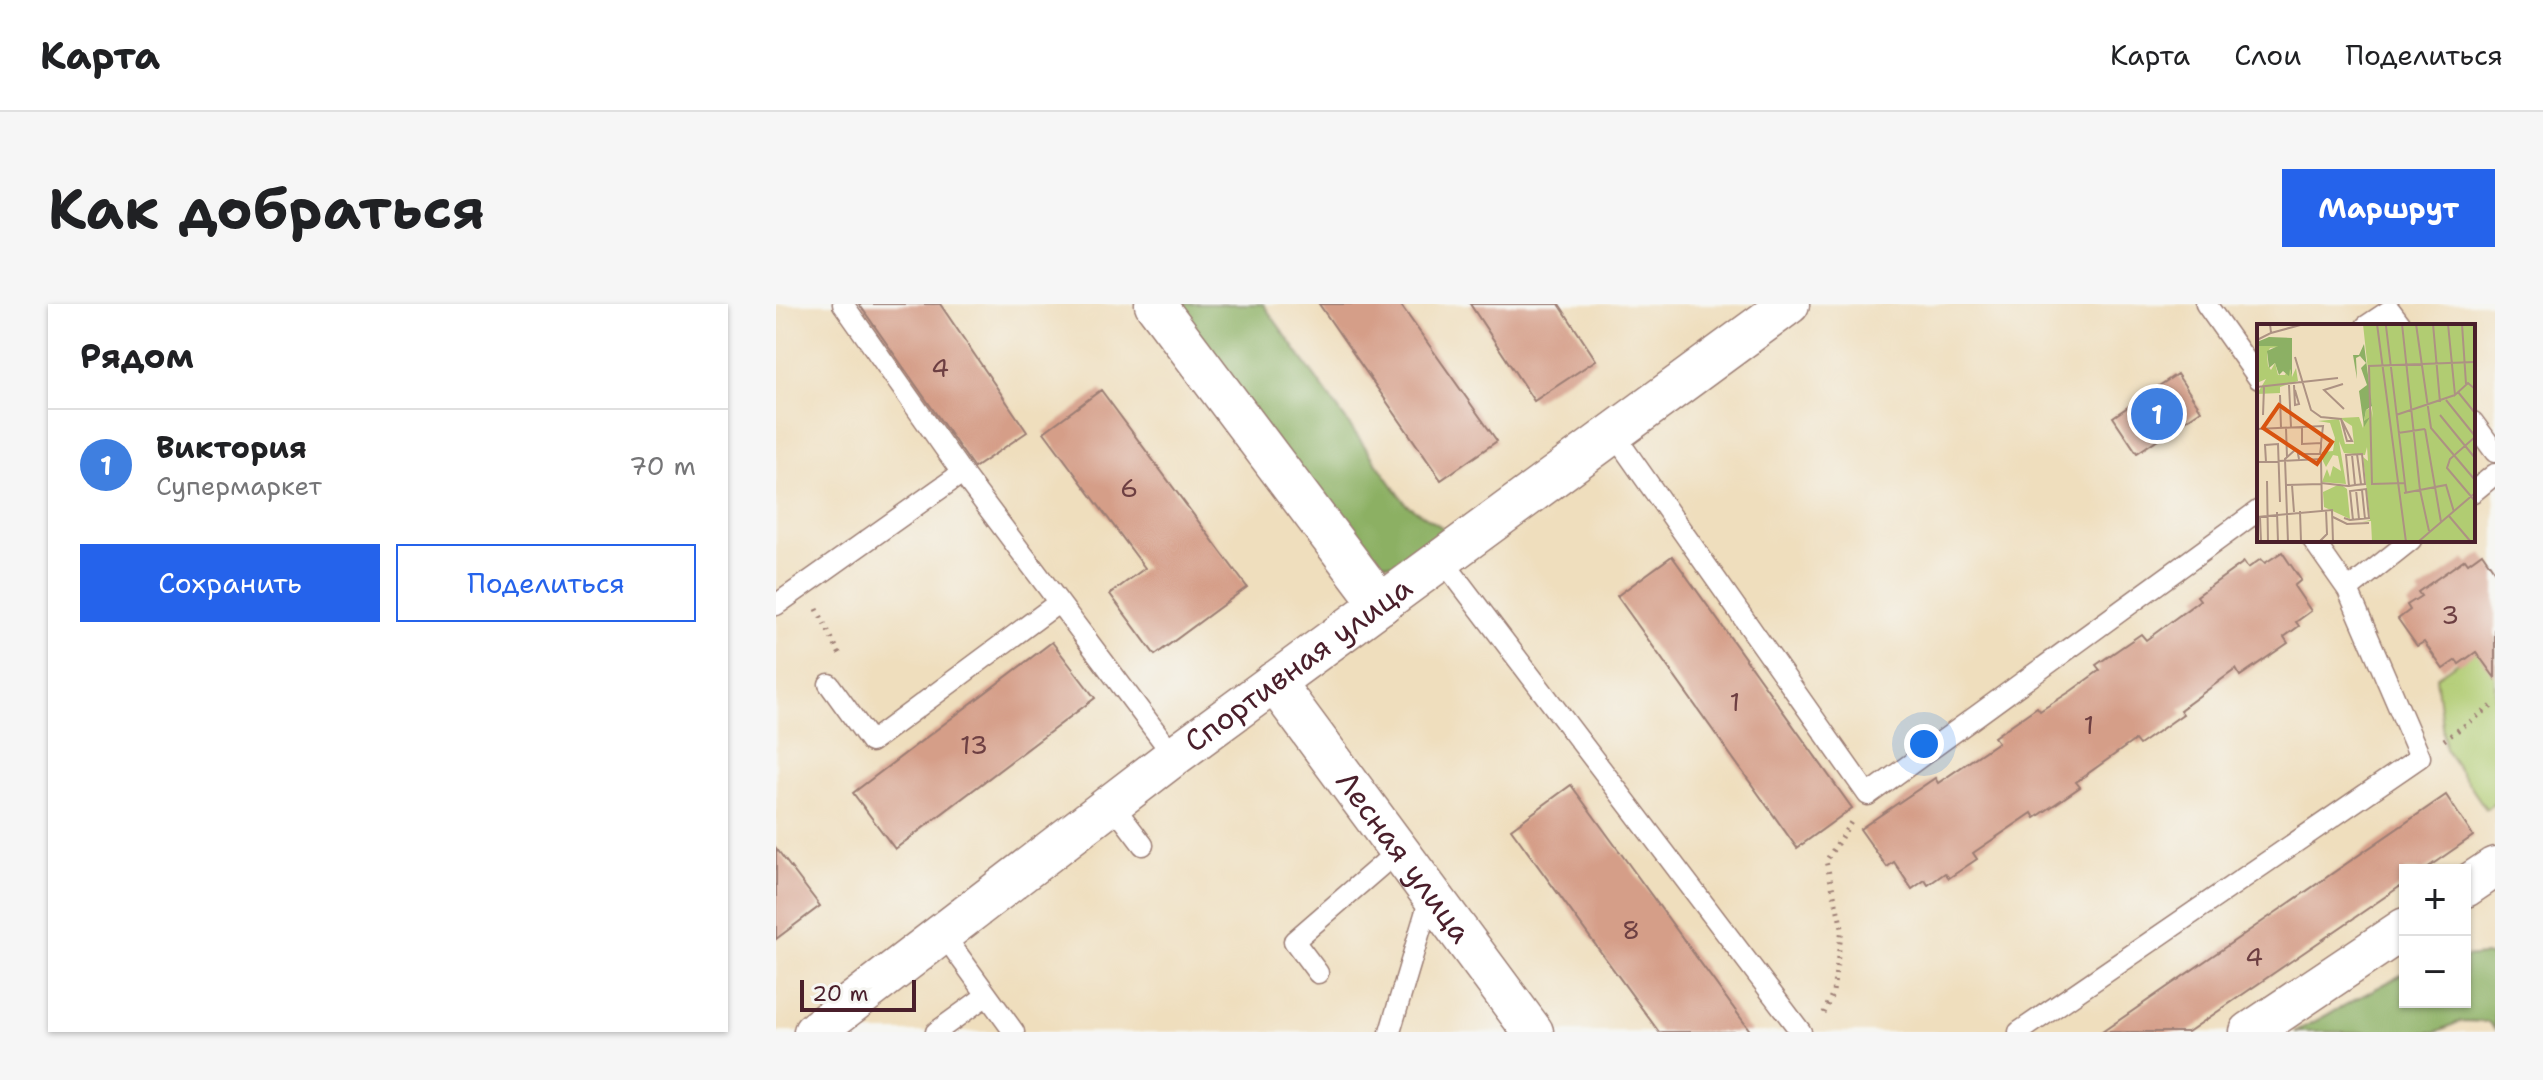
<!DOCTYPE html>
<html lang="ru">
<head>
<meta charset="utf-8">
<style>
  :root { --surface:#fff; --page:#f6f6f6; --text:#202124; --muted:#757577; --line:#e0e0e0; --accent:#2563eb }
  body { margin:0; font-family:"Shantell Sans",sans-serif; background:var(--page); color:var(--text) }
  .controls { position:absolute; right:24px; bottom:24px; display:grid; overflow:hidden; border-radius:0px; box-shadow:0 2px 6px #0004 }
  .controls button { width:72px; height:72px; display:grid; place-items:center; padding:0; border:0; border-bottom:2px solid var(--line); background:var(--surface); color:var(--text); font:40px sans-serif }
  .scale { position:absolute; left:24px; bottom:20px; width:116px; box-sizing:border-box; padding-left:8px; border:4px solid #4a1f2b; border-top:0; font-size:22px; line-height:28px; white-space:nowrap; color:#4a1f2b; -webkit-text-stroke:6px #f6f6f2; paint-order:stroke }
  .you { position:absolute; left:1148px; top:440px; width:28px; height:28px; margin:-20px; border:6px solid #fff; border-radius:50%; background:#1a73e8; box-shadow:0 0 0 12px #1a73e833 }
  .badge { display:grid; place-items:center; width:52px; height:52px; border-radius:50%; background:var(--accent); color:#fff; font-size:26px; font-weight:700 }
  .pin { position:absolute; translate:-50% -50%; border:4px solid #fff; box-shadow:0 2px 8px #0006 }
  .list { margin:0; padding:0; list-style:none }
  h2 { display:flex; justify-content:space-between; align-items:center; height:104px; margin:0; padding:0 32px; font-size:34px }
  h2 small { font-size:26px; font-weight:400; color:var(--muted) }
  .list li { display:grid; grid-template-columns:52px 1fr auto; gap:24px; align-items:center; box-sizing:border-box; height:112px; padding:0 32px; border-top:2px solid var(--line) }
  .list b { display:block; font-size:30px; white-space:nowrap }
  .list p { margin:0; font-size:26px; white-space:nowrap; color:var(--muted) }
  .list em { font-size:26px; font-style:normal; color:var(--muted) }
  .actions { display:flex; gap:16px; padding:24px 32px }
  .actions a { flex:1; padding:18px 0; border:2px solid var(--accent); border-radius:0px; text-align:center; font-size:28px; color:var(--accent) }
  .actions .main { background:var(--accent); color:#fff }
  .map { position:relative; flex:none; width:1719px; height:728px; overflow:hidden; border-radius:0px }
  header { display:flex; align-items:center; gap:48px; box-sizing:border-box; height:112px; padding:0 40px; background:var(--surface); border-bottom:2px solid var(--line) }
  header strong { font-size:38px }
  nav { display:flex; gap:44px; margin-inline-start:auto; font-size:28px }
  .intro { display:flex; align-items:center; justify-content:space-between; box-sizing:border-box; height:192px; padding:0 48px }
  h1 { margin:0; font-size:56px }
  .button { padding:20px 36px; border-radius:0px; background:var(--accent); color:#fff; font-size:28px; font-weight:700 }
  main { display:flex; gap:48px; padding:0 48px }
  aside { flex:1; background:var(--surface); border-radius:0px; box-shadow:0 2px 6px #0004 }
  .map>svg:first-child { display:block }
  .green { fill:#b1cc72; stroke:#7e764e; stroke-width:2 }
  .forest { fill:#8cb064; stroke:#6b6848; stroke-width:2 }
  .building { fill:#d59e88 }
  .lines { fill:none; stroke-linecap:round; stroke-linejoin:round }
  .lane-casing { stroke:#9c7e74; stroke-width:23 }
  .street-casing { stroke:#9c7e74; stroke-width:43 }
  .path { stroke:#9c7e74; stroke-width:5; stroke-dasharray:2 6; stroke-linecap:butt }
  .lane { stroke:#fff; stroke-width:20 }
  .street { stroke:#fff; stroke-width:40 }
  .labels { text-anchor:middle; stroke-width:6; stroke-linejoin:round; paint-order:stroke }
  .number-label { font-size:26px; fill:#6d3f42 }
  .street-label { font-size:30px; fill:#4a1f2b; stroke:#f6f6f2 }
  .inset-road { fill:none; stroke:#ad9283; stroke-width:2 }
  .view { fill:#d8530f; fill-opacity:0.15; stroke:#d8530f; stroke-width:4 }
  .inset-edge { fill:none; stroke:#4a1f2b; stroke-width:4 }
</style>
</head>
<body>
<header>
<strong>Карта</strong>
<nav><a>Карта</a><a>Слои</a><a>Поделиться</a></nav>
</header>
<div class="intro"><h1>Как добраться</h1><a class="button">Маршрут</a></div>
<main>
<aside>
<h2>Рядом<small></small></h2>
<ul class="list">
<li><span class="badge" style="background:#3f7fe0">1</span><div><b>Виктория</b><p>Супермаркет</p></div><em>70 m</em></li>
</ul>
<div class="actions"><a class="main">Сохранить</a><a>Поделиться</a></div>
</aside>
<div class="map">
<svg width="1719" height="728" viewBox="0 0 1719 728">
  <rect width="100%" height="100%" fill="#f6f6f2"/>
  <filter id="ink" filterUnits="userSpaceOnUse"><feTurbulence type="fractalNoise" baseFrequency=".0125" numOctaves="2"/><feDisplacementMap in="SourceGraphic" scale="16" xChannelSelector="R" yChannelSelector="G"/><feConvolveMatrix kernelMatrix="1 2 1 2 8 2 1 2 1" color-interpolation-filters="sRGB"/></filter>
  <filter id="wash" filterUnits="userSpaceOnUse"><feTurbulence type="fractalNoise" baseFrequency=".006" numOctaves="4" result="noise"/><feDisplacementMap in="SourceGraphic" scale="32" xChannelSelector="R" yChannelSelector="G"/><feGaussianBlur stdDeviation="1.8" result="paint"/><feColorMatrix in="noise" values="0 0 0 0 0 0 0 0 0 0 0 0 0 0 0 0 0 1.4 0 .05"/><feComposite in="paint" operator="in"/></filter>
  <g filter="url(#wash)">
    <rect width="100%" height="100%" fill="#efdebd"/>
    <path class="green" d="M1719,333V499L1710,505L1669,445L1660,373Z"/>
    <path class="forest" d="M396,0H487L630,200L675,229L635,263L608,259L575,238Z
      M1708,651L1719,653V725L1712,718L1685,717L1660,728H1519L1629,669V698H1689V653Z"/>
    <g id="blocks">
      <path class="building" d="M83,0H164L251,128L198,164Z
        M543,0H624L721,137L665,176Z
        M694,0H783L820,56L758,97Z
        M1401,70L1425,106L1361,149L1337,113Z
        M325,86L471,283L379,351L334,290L369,264L268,128Z
        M1506,248L1525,276L1518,282L1535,307L1520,318L1523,322L1508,333L1512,339L1464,372L1460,365L1404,406L1407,410L1363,441L1359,436L1300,478L1304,483L1259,514L1256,509L1197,549L1201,555L1173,574L1169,569L1152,581L1149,576L1136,585L1118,558L1111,563L1084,525L1159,474L1162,479L1222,438L1218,433L1261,403L1264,407L1295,387L1324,366L1320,361L1365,330L1370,336L1424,296L1421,292L1468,258L1472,264L1485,255L1489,259Z
        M1706,249L1719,268V374L1700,348L1683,360L1680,356L1667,365L1648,338L1641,342L1622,315L1634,306L1631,301L1645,292L1642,288L1689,255L1692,259Z
        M896,252L1076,504L1021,544L841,292Z
        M276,338L319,394L119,545L77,489Z
        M795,481L975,728H883L735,525Z
        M1670,491L1697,532L1648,566H1629V579L1412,728H1326Z
        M0,544L44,602L0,635Z"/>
    </g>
  </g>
  <g filter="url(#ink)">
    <use href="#blocks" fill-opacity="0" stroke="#9c7e74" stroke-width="2"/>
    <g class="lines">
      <g class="lane-casing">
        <path id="lane" d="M67,0L186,169L398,452
          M1430,0L1483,75
          M1590,22L1614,6L1626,22
          M1697,118L1719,148
          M837,129L1092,491L1483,206
          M1697,188L1719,170
          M665,254L1025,728
          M1572,286L1635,236
          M0,301L186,169
          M53,380L95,438L282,299
          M336,500L367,541
          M167,630L238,728
          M542,669L518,637L623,546
          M160,728L211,691
          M614,728L655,590
          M1243,728L1644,453L1572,286L1537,236"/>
      </g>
      <g class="street-casing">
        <g id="street">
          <path d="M379,0L605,300"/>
          <path id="s1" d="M498,378L757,728"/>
          <path d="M1689,583L1719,563"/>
          <path id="s2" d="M38,728L398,452L1013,0"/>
          <path d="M1474,728L1629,624"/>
        </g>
      </g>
      <path class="path" d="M41,305L65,353
        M1668,436L1719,400
        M1048,709L1057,688L1066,624L1050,557L1077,515"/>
      <use href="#lane" class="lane"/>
      <use href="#street" class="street"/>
    </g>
  </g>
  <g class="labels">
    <g class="number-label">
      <text x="164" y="73">4</text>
      <text x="353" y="193">6</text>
      <text x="1674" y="320">3</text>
      <text x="959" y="407">1</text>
      <text x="1313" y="430">1</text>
      <text x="198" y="450">13</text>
      <text x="855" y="635">8</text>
      <text x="1478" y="662">4</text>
    </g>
    <g class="street-label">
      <text dy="10" stroke="none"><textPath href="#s2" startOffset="608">Спортивная улица</textPath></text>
      <text dy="10" stroke="none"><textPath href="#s1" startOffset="218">Лесная улица</textPath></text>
    </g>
  </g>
  <g transform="translate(1481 20)">
    <rect width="218" height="218" fill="#efdebd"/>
    <path d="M106,0H218V218H115L114,197L105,198L113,196L106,133L111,137L110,123L108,131L87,129L82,117L89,160L65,158L70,145L73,153L76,142L84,147L81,132L76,131L69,143L64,133L65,128L76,127L78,114L73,99L61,97L82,95L88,120H97L95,102L83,94L102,93L106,104L109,86L114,84L116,94ZM19,18L21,23L13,24L10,30L11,42L14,46L18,39L21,51H28L32,42L35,53L39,44L41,57L23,63V69L0,70L9,55L0,59V22ZM83,160L90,165L93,195L67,183L66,168Z" fill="#b1cc72"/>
    <path d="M12,13L35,14V53L33,45L32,52L26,47L22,51L18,39L12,44L10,27L21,22H0V18ZM107,20L115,82L109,86L107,97L113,93L107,103L102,67L110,61L104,44L109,39L103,32L99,34L100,55L96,31H102Z" fill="#8cb064"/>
    <path class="inset-road" d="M120,0L149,218M145,0L163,166L172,207M159,0L174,104L218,156M176,0L183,78M191,0L198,71L211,59L218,65M205,0L209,60M129,2L149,168M14,9L47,0M0,16L14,9L13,0M38,33L54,86L64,93L84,95L90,117H95L84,95M86,60L67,66L87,85M32,61L34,103M37,61L38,81L42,80L38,66M0,63L81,54M201,68L218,89M23,71L24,104M189,76L218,112M6,91L7,63M139,91L198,71M183,91L218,134M29,104L30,133M0,105L66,102L64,119M168,105L184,198M141,109L168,105M218,113L193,135L190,144L218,177M100,130L104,160M95,131L98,161M42,135L41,130H63L64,123V119L45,120V103M0,138L64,135L65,186M9,138L8,121L21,120L23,178M10,157L11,218M64,159L91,162H92L98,161L108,160L105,130L89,131L92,162M148,159L115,160L112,42L218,38M28,161L64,160M35,161L37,188M99,166L102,195M105,166L108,195M147,169L189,161L197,188M43,187L44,218M20,188L21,218M192,192L214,218M0,193L75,186L76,218M3,193L4,218M76,193L90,200L112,199M87,194L93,196L112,194L109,165L93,167L96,196M31,218L28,135L38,126M62,218L70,210L69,186M161,218L218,169"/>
    <path class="view" d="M22,81L75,118L60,140L6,104Z"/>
    <rect width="218" height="218" class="inset-edge"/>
  </g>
</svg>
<div class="controls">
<button>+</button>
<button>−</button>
</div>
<div class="scale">20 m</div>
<div class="you"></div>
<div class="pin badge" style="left:1381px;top:110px;background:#3f7fe0">1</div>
</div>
</main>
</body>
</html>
